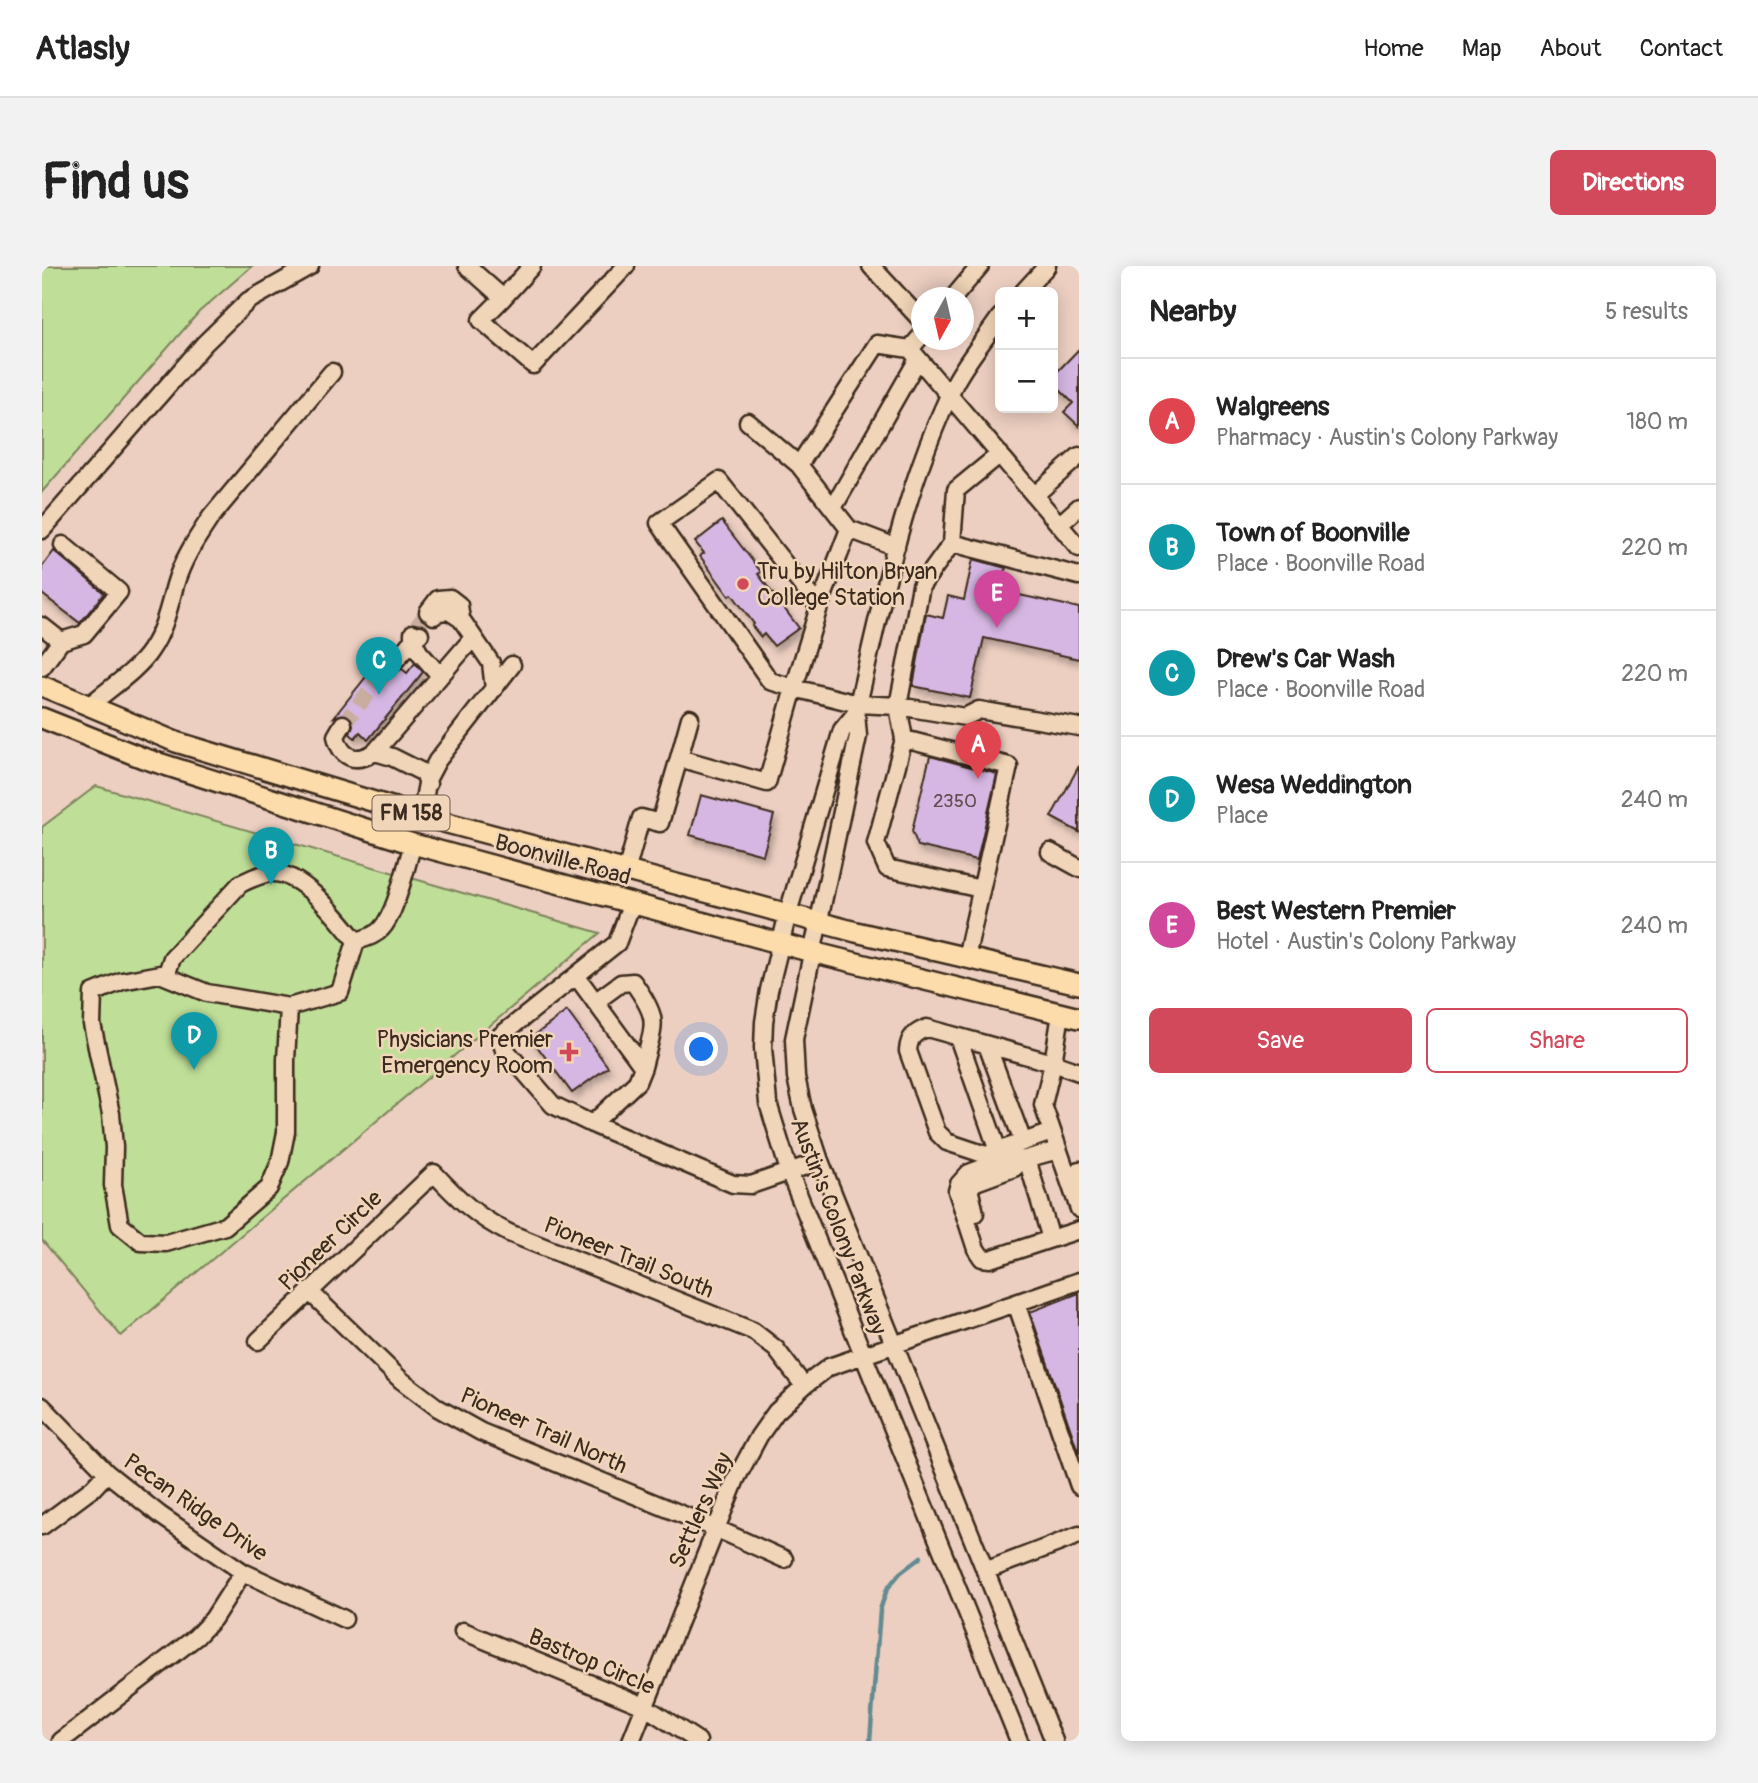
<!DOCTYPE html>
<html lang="en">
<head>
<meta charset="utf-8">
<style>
  :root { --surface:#fff; --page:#f2f2f2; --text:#222; --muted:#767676; --line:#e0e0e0; --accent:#d1495b }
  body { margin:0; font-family:Pangolin,sans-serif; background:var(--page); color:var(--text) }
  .controls { position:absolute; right:21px; top:21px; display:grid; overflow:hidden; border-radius:10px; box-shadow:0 4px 18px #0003 }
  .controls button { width:63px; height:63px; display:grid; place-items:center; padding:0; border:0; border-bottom:2px solid var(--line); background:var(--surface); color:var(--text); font:35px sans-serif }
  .compass { position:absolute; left:869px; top:21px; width:63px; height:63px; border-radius:50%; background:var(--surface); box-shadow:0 4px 18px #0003; rotate:188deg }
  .you { position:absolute; left:660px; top:784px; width:24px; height:24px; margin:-18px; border:5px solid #fff; border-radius:50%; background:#1a73e8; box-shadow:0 0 0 10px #1a73e833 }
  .badge { display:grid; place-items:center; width:46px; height:46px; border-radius:50%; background:var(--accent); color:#fff; font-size:23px; font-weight:700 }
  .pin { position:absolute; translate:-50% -58px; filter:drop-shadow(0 2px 4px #0008) }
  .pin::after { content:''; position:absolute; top:37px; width:24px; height:21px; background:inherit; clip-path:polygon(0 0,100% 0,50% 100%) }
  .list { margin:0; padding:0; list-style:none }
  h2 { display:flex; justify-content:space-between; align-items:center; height:91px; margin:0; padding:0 28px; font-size:30px }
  h2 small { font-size:23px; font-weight:400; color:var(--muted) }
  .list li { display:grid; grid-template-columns:46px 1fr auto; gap:21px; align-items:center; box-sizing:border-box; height:126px; padding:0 28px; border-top:2px solid var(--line) }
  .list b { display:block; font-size:26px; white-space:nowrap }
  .list p { margin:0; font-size:23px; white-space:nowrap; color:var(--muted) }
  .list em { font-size:23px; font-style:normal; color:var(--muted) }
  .actions { display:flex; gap:14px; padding:21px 28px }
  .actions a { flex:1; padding:16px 0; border:2px solid var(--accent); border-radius:10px; text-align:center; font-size:24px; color:var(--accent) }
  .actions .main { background:var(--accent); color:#fff }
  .map { position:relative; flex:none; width:1037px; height:1475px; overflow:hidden; border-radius:10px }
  header { display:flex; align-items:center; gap:42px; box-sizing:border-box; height:98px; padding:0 35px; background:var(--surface); border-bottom:2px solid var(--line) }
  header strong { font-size:33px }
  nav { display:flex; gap:38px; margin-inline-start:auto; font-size:24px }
  .intro { display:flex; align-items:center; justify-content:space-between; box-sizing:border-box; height:168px; padding:0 42px }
  h1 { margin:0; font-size:49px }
  .button { padding:18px 32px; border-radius:10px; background:var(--accent); color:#fff; font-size:24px; font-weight:700 }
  main { display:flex; gap:42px; padding:0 42px }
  aside { flex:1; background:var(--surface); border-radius:10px; box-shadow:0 4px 18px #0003 }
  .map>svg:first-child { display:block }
  .green { fill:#bfdf98; stroke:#7d845b; stroke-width:2 }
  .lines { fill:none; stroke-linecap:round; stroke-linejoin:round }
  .stream { stroke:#638b91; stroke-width:4.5 }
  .building { fill:#d6b7e3; stroke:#3b2a1e; stroke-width:2; filter:url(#shadow) }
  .minor-tunnel { stroke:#c9aea0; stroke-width:16; stroke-dasharray:16 8; stroke-linecap:butt }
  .minor-casing { stroke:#3b2a1e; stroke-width:21 }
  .major-casing { stroke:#3b2a1e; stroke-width:24 }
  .minor { stroke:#f1d5b8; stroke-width:16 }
  .major { stroke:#fcdcab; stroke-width:19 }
  .poi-dot { fill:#d1495b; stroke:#f1d5b8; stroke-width:2.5 }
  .labels { text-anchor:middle; stroke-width:5; stroke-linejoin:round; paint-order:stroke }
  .number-label { font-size:19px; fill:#624d4f }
  .shield { fill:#f1d5b8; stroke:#725d4c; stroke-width:2 }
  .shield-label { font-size:21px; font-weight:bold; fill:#3b2a1e }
  .poi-label { font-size:23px; fill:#3b2a1e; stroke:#f1d5b8; text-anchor:start }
  .street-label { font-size:23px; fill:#3b2a1e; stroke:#f1d5b8 }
</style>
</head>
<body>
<header>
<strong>Atlasly</strong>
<nav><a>Home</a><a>Map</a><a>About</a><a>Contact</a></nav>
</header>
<div class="intro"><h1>Find us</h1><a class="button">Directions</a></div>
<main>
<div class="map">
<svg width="1037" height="1475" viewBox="0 0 1037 1475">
  <defs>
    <filter id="shadow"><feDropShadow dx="3" dy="5" stdDeviation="3.5" flood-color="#0004"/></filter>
  </defs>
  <rect width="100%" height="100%" fill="#eccfc1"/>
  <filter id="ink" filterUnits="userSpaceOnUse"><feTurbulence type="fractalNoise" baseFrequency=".0143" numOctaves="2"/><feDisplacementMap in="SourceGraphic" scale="14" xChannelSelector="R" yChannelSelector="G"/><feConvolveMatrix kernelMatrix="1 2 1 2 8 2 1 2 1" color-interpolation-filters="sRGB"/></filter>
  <g filter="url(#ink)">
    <path class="green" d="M0,0H210L157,46L0,226Z
      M54,520L558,667L79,1070L0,974V561Z"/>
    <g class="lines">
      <path class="stream" d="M828,1475L838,1344L845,1323L858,1307L879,1291"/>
    </g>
    <path class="building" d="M1037,83V160L1022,146L1031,137L1011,117V110Z
      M680,255L719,306L716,308L757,362L732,380L722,368L719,371L710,360L712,358L690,328L687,330L658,290L662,287L653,276Z
      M12,285L62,327L38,357L0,328V301Z
      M931,293L964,302L959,325L1037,342V393L942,372L928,432L871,420L884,348L901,352L906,330L922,334Z
      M343,387L342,399L346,404L355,406L360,403L365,407L373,397L381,406L326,474L318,466L313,472L308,468L311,459L310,452L302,448L292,451Z
      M888,490L955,508L935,594L876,580L870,565Z
      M1037,500V566L1009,551Z
      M659,529L732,549L721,589L648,569Z
      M525,745L566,801L530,827L489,772Z
      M1037,1027V1188L988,1046Z"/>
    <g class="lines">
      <path class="minor-tunnel" d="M373,363L386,346
        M301,458L352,396"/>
      <g class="minor-casing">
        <path id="minor" d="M425,0L461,32L490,0
          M829,0L880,55
          M981,26L1005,0
          M461,32L439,54L491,99L584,0
          M911,32L938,0
          M958,51C944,72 925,94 913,117C862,220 840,335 814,447L816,470L752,773L754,811L761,843L778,895L1012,1475
          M880,69L868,83L1037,282
          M706,156L757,199
          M993,229L1037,190
          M791,242L876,93
          M1017,259L1037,241
          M0,264L162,78L206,35L268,0
          M910,277L1037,310
          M854,281L807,263L757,199L835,78L868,83
          M777,341L677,215L617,257L728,415L752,422L777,341L807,263
          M386,346L396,333L408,332L417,339L419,353
          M392,350L396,346L407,345L419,353L449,397L452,423
          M0,360L19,375L0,401
          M378,368L371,374L377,386L394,405H401
          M19,375L42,368L77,326L21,279
          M352,396L371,374V367
          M47,440C65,424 95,405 108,385C122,365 127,341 133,319C140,294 155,272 169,251L290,106
          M814,447L800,464L746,647L727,724L722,756L721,782L726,837L747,905L977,1475
          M301,458L294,470C299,492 313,498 333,486L430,373
          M862,473L834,577L845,602L939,623
          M333,486L350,491L382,507L386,518
          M637,492L648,452
          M379,550L386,512L395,495L470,399
          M1008,586L1037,602
          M584,606L599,552L618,557L637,492L725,517L752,422L816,438L856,440L923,451L937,444L1037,461
          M590,637L575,677L458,770L461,781L511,839L550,858L691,918L709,919L778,895
          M314,675C322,673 333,670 339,663C354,648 364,599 371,578
          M924,692L967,500L862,473L856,440L879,320L910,277L914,224L958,188
          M124,710L130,692L198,618C208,613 218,608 229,607C260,605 297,654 314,675
          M535,711L601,801L595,816L550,858
          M553,736L579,717L591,716C619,755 612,757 601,801
          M247,741L244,794V866L238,896L227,922L183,960L124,977L99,976L78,959L71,919L72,881L69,848L50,758L51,727L80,715L118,708L165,727L247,741L298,726L314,675
          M1019,748L1011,797L1001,839L1037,943
          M916,771L956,885
          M945,779L981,876
          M1010,866L944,889L905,876L895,866L866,785C867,771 872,767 885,762L1011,797L1037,806
          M985,893L1009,973L1037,964
          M980,894L970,891L927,907L917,918L915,925L934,983L940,992L948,993L1009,973
          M1035,918L1037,904
          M933,947L927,922L934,916L972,902L980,894L1016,884
          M267,1025L359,1114L396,1142L439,1166L673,1262L742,1293
          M974,1037L1037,1015
          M216,1075L392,907C416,933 435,951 467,967L711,1065L734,1083L762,1120
          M0,1140L65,1207L118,1249L201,1306L302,1353
          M0,1260L51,1222L65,1207
          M943,1305L1037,1269
          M421,1365L602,1440L656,1475
          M19,1475L154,1371L171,1353L201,1306
          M589,1475L694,1213L717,1170L734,1146L762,1120L787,1101L974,1037L1037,1220"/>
      </g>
      <g class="major-casing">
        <path id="major" d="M0,420L134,476L379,550L814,666L1037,718
          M0,452L101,492L371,578L770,686L1037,752"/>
      </g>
      <use href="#minor" class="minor"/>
      <use href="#major" class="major"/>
    </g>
  </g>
  <g class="poi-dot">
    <circle cx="701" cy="318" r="7"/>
    <path d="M523.5 775.5h7v7h7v7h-7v7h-7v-7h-7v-7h7z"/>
  </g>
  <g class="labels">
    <g class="number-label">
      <text x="913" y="541">2350</text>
    </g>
    <rect class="shield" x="330.5" y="529.5" width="77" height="35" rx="5"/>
    <g class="shield-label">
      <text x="369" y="554">FM 158</text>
    </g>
    <g class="poi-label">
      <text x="715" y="313">Tru by Hilton Bryan<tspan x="715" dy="26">College Station</tspan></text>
      <text x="511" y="781" text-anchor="end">Physicians Premier<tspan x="511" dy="26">Emergency Room</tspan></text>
    </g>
    <g class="street-label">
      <text transform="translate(521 593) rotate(15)" y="8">Boonville Road</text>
      <text transform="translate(797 960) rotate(69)" y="8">Austin's Colony Parkway</text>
      <text transform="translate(288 974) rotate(-44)" y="8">Pioneer Circle</text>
      <text transform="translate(587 991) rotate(22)" y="8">Pioneer Trail South</text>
      <text transform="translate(502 1164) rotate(24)" y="8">Pioneer Trail North</text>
      <text transform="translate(154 1241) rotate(35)" y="8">Pecan Ridge Drive</text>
      <text transform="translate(658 1244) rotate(-66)" y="8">Settlers Way</text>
      <text transform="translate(550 1395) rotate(23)" y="8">Bastrop Circle</text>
    </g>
  </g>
</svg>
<div class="controls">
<button>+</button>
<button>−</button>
</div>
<svg class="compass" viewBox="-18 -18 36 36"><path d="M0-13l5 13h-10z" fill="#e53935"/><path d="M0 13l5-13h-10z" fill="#767676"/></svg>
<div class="you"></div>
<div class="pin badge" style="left:936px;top:513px;background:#e0444e">A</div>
<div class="pin badge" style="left:229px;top:619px;background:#0f9aa8">B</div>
<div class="pin badge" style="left:337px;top:429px;background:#0f9aa8">C</div>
<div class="pin badge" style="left:152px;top:804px;background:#0f9aa8">D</div>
<div class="pin badge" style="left:955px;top:362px;background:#d1479c">E</div>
</div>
<aside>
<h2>Nearby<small>5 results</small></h2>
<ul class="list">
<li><span class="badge" style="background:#e0444e">A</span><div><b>Walgreens</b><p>Pharmacy · Austin's Colony Parkway</p></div><em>180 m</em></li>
<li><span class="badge" style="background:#0f9aa8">B</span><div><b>Town of Boonville</b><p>Place · Boonville Road</p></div><em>220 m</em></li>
<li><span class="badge" style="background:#0f9aa8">C</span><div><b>Drew's Car Wash</b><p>Place · Boonville Road</p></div><em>220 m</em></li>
<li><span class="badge" style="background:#0f9aa8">D</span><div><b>Wesa Weddington</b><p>Place</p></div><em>240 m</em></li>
<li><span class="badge" style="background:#d1479c">E</span><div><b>Best Western Premier</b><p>Hotel · Austin's Colony Parkway</p></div><em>240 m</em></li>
</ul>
<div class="actions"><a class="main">Save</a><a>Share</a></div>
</aside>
</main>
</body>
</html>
